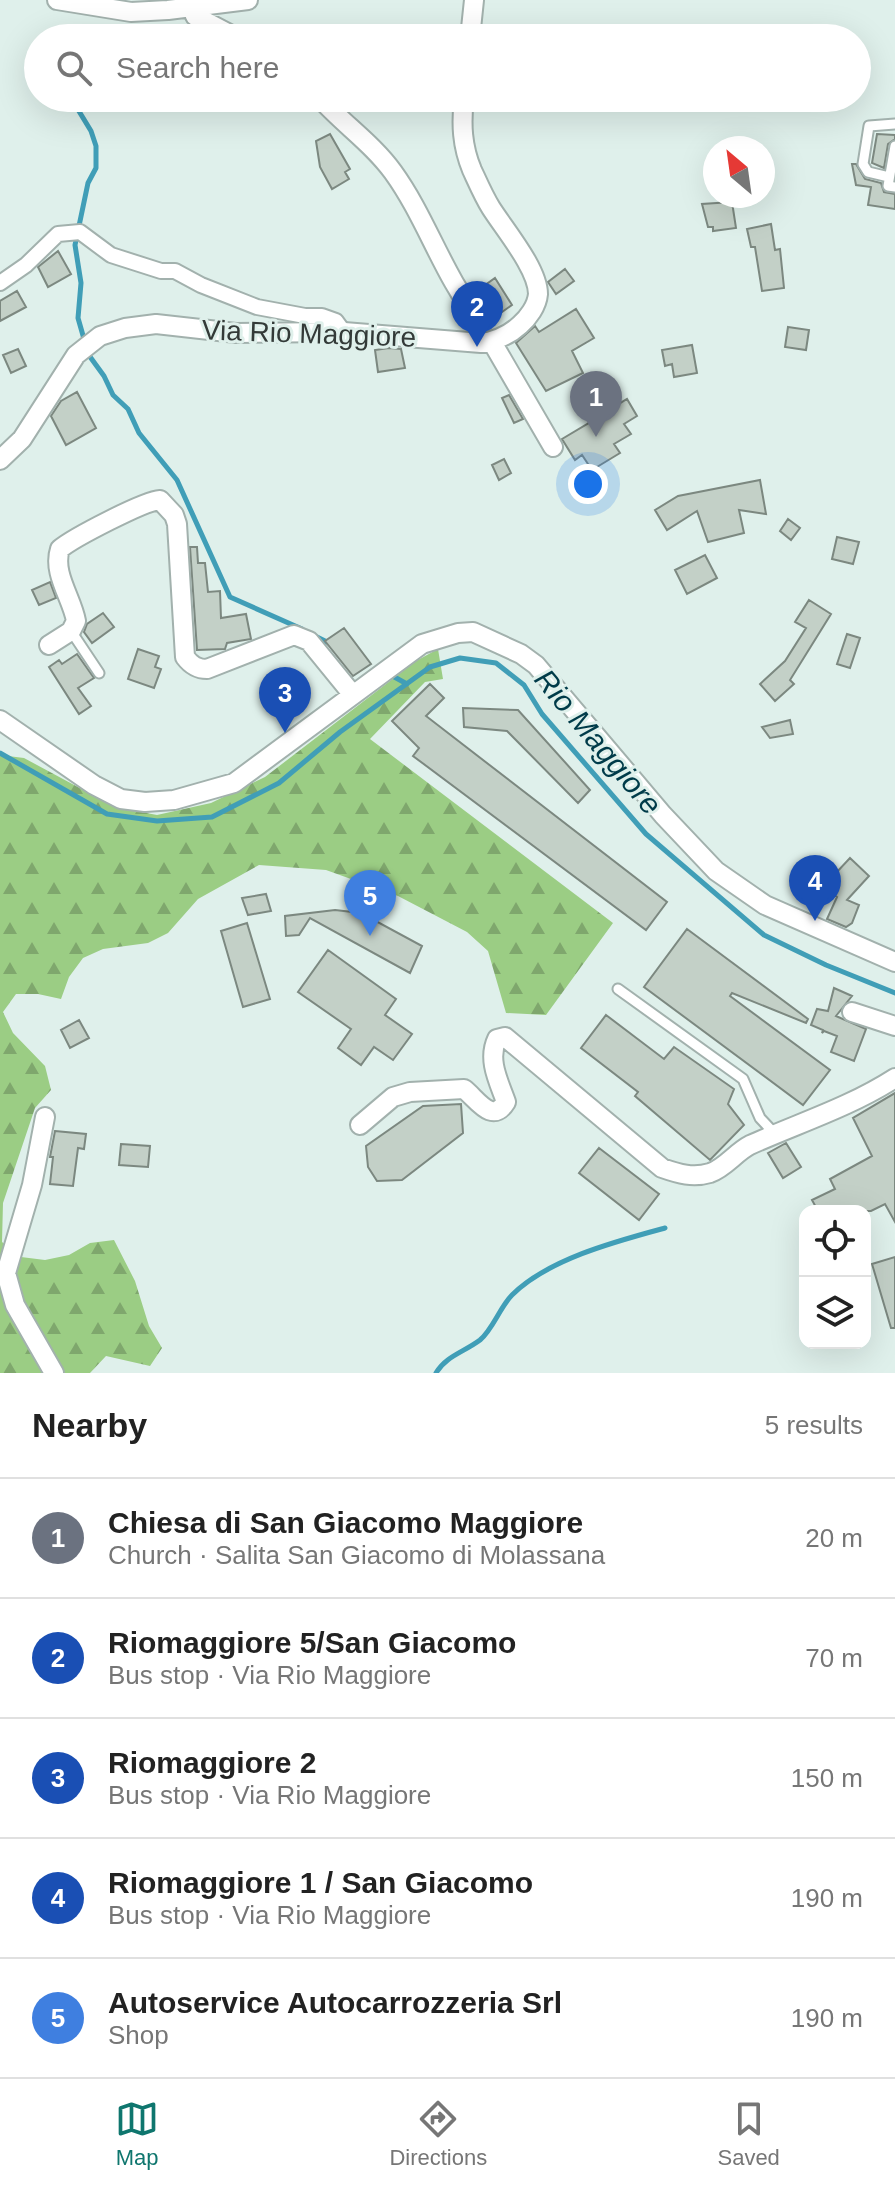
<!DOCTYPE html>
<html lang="en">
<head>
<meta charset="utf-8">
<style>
  :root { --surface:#fff; --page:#f6f6f6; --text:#222; --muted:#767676; --line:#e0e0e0; --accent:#0f766e }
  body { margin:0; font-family:Arial,sans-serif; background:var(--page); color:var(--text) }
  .controls { position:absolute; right:24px; bottom:24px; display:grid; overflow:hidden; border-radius:16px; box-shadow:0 8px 32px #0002 }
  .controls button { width:72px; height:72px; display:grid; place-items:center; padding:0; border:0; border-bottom:2px solid var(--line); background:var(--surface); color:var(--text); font:40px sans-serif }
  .compass { position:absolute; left:703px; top:136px; width:72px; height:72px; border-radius:50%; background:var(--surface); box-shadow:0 8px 32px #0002; rotate:331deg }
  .you { position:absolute; left:588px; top:484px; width:28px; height:28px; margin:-20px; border:6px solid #fff; border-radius:50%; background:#1a73e8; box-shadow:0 0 0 12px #1a73e833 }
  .badge { display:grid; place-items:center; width:52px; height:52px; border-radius:50%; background:var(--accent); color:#fff; font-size:26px; font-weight:700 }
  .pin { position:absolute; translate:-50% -66px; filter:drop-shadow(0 2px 4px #0008) }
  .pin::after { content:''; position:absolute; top:42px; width:28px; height:24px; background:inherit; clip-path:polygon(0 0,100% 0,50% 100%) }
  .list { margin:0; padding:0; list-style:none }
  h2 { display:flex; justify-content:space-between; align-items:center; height:104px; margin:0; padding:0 32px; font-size:34px }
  h2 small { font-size:26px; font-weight:400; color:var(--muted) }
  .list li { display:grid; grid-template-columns:52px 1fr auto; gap:24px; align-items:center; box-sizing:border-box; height:120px; padding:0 32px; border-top:2px solid var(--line) }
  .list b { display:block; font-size:30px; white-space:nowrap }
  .list p { margin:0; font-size:26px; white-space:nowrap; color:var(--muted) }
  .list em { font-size:26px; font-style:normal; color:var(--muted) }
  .icon { flex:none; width:44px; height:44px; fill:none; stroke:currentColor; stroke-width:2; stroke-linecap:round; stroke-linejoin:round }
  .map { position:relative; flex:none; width:895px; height:1373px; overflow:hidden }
  .search { position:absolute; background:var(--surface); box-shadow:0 8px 32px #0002; left:24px; right:24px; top:24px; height:88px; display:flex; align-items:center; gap:20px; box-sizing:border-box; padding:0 28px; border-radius:44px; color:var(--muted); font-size:30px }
  .sheet { height:704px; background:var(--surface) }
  nav { display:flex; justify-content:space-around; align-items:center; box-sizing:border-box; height:112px; border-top:2px solid var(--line); background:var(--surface); font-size:22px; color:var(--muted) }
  nav a { display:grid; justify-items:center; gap:4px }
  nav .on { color:var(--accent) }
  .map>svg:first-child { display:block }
  .forest { fill:url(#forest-firs) }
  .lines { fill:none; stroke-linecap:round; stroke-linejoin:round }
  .stream { stroke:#409eb7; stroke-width:5 }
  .building { fill:#c3d0c7; stroke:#7c8880; stroke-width:2 }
  .service-casing { stroke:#a2b1ad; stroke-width:13 }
  .pedestrian-casing { stroke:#a2b1ad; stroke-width:18 }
  .minor-casing { stroke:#a2b1ad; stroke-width:22 }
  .service { stroke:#fff; stroke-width:9 }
  .pedestrian { stroke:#fff; stroke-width:14 }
  .minor { stroke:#fff; stroke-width:18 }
  .labels { text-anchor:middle; stroke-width:6; stroke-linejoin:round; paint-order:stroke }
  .street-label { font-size:28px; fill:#333a38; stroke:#dff0eb }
  .water-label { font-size:30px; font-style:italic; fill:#003b49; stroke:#dff0eb }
</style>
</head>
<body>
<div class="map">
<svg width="895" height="1373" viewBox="0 0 895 1373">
  <defs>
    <pattern id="forest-firs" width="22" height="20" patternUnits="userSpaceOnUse" patternTransform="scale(2)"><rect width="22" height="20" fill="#9bcd84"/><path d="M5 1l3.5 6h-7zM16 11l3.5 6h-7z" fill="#7fa76d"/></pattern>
  </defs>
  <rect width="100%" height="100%" fill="#dff0eb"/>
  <path class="forest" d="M438,649L443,679L425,682L370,739L613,923L546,1015L506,1013L488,951L467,932L398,896L326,870L259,865L198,899L168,933L148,943L103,949L83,958L69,977L61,999L38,994H16L3,1012L13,1033L45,1066L51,1090L35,1108L3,1203L2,1242L21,1257L45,1260L69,1255L90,1243L114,1240L135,1281L149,1326L162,1348L150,1366L106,1356L90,1373H0V755L24,758L115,807L157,815L211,803L265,777L416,661Z"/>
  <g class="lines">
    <path class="stream" d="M57,34L58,38
      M71,98L91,131L96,146V168L88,183L75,245L81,283L78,318L84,339
      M88,354L104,376L113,395L128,409L139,433L177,480L230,597L302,629
      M311,634L331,644
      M389,674L407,684
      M0,753L107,814L157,821L212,817L279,783L340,732L430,667L460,658L496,663L524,685L542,714L646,834L764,935L826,965L895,993
      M436,1373C446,1356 464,1352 480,1340C493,1329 500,1307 512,1295C548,1259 617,1241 665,1228"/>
  </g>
  <path class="building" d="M330,134L350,169L345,172L349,179L332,189L320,167L316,141Z
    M877,134L895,135V139L888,144L884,168L872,163Z
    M852,164H856L865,179L881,183L884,192L895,194V209L868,205L871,187L856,185Z
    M732,202L736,228L713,231V227H708L702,204Z
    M771,224L775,250L780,249L784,288L762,291L755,247H751L747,229Z
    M58,251L71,274L48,287L38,267Z
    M565,269L574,281L556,294L548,282Z
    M495,278L512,305L492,319L474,293Z
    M17,291L26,307L0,321V301Z
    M576,309L594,338L572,351L583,373L546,391L516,343L535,326L539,332Z
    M788,327L809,330L806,350L785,347Z
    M692,345L697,373L674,377L672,364L665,366L662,350Z
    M389,348L401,349L405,368L378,372L375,350Z
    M18,349L26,366L11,373L3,355Z
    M593,379L609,410L627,399L637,416L624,424L631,434L614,444L620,453L592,470L582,455L575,460L562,439L592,421L575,388Z
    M77,392L96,428L66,445L51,416L61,401Z
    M509,395L523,419L514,423L502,398Z
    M504,459L511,473L499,480L492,465Z
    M760,480L766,514L739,510L744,533L708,542L697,511L667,530L655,510L678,496Z
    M788,519L800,528L791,540L780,531Z
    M837,537L859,542L853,564L832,559Z
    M190,547H197L198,563H205L208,592L220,591L221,618L246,614L251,639L227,643L225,649L197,650Z
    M705,555L717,578L687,594L675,570Z
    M50,582L56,598L39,605L32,590Z
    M809,600L831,614L790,680L794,684L775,701L760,684L785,661L806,628L795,622Z
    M103,613L114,627L92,643L84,632L87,624Z
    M344,628L371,664L353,676L325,641Z
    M847,634L860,638L850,668L837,664Z
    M138,649L159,656L155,667L161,669L154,688L128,679Z
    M77,654L94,678L78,688L91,706L79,714L49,667L59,660L62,664Z
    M430,684L444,698L426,716L667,902L646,930L413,756L419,748L392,721Z
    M463,708L518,710L590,790L578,803L507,731L464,727Z
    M790,720L793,734L770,738L762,727Z
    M850,858L869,876L847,900L859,905L852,923L846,927L827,919L837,897L811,879L822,863L836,873Z
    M266,894L271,911L248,915L242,898Z
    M335,910L361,913L422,946L410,973L310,918L299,935L286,936L285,916Z
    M247,923L270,999L243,1007L221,931Z
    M687,929L808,1019L806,1023L732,993L730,996L830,1070L803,1105L644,987Z
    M328,950L396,999L385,1015L412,1034L393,1060L374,1047L361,1065L338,1048L351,1029L298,992Z
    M834,988L852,996L836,1016L866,1029L854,1061L831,1052L837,1036L824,1031L822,1033L823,1030L811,1025L817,1009L828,1011Z
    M606,1015L664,1059L674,1047L734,1089L728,1104L744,1125L710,1160L635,1096L638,1092L581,1048Z
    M79,1020L89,1038L70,1048L61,1030Z
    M895,1093V1222L885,1204L871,1211H818L812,1200L835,1189L830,1179L872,1156L853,1118Z
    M461,1104L463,1133L402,1180L377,1181L368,1167L366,1146L423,1106Z
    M55,1131L86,1134L84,1149L78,1148L73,1186L50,1184L53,1157H50Z
    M786,1143L801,1167L783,1178L768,1153Z
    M121,1144L150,1146L148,1167L119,1165Z
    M599,1148L659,1194L639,1220L579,1173Z
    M895,1257V1328H891L872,1264Z"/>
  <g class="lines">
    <g class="service-casing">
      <path id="service" d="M895,146L888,186L895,187
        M889,177L868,172L863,164L869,126L895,124
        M71,631L99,673
        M618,989L743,1079L760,1118L776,1135"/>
    </g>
    <g class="pedestrian-casing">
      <path id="pedestrian" d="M0,283L26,265L58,234L80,232L111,255L161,271H175L201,285L257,307L305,316H322L336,321L344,332"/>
    </g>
    <g class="minor-casing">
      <path id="minor" d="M57,0L131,12L168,10L248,0
        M192,7L195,16L237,38
        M470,38L474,0
        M320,98C343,124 372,143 393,172C427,219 443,276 480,321
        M492,342L553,447
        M0,460L22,439L76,355L100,336L125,328L156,324L236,333L344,332L481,343C496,341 509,335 520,325C528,318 537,306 538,294C538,269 505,230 491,208C484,197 478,183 472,170C462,146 461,124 464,98
        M49,645L71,631L76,621C72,598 52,573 60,549C73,538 144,501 160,500L174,515L177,524L185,657C191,665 197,669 207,669L294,635L309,641L353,695
        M0,720L94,785L121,799L145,802L174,800L234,783L422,644L458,633L473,632L521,654L536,665L663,815L716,871L765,905L895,962
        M852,1012L895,1026
        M45,1117L32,1185L6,1273L15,1305L54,1373
        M360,1125L393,1097L410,1092L464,1089C477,1099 492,1125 506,1102C499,1082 487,1060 497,1039L505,1037L662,1168C679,1174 693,1178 710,1173C725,1168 736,1152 750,1145C799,1123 850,1107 895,1078"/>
    </g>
    <use href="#service" class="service"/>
    <use href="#pedestrian" class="pedestrian"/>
    <use href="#minor" class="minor"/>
  </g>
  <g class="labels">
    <g class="street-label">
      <text transform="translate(309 333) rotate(2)" y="10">Via Rio Maggiore</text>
    </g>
    <g class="water-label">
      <text transform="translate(598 742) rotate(50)" y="10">Rio Maggiore</text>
    </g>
  </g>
</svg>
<div class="controls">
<button><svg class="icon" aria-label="locate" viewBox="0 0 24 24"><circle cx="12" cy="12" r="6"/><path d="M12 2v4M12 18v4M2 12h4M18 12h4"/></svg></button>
<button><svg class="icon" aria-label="layers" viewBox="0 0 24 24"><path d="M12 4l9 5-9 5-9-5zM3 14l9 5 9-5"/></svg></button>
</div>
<svg class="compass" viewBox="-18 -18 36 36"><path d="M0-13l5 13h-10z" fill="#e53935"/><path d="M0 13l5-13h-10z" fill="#767676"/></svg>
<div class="you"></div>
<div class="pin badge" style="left:596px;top:437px;background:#6b7280">1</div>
<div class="pin badge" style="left:477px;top:347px;background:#1a4fb4">2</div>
<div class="pin badge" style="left:285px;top:733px;background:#1a4fb4">3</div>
<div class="pin badge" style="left:815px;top:921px;background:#1a4fb4">4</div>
<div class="pin badge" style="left:370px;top:936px;background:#3f7fe0">5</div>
<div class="search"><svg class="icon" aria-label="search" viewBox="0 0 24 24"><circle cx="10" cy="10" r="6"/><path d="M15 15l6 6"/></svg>Search here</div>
</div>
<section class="sheet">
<h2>Nearby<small>5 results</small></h2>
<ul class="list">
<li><span class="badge" style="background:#6b7280">1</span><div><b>Chiesa di San Giacomo Maggiore</b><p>Church · Salita San Giacomo di Molassana</p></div><em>20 m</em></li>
<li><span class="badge" style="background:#1a4fb4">2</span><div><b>Riomaggiore 5/San Giacomo</b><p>Bus stop · Via Rio Maggiore</p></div><em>70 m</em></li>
<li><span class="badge" style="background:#1a4fb4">3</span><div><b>Riomaggiore 2</b><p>Bus stop · Via Rio Maggiore</p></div><em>150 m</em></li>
<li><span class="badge" style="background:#1a4fb4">4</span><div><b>Riomaggiore 1 / San Giacomo</b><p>Bus stop · Via Rio Maggiore</p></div><em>190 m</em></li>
<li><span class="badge" style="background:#3f7fe0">5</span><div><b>Autoservice Autocarrozzeria Srl</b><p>Shop</p></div><em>190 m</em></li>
</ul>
</section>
<nav>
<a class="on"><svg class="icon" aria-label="map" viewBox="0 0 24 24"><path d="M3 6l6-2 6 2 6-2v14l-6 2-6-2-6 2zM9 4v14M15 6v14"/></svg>Map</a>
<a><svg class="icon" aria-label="directions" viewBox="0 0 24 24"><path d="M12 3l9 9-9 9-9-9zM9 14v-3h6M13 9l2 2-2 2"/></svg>Directions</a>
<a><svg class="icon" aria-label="saved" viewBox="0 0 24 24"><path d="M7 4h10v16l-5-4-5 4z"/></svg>Saved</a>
</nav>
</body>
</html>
